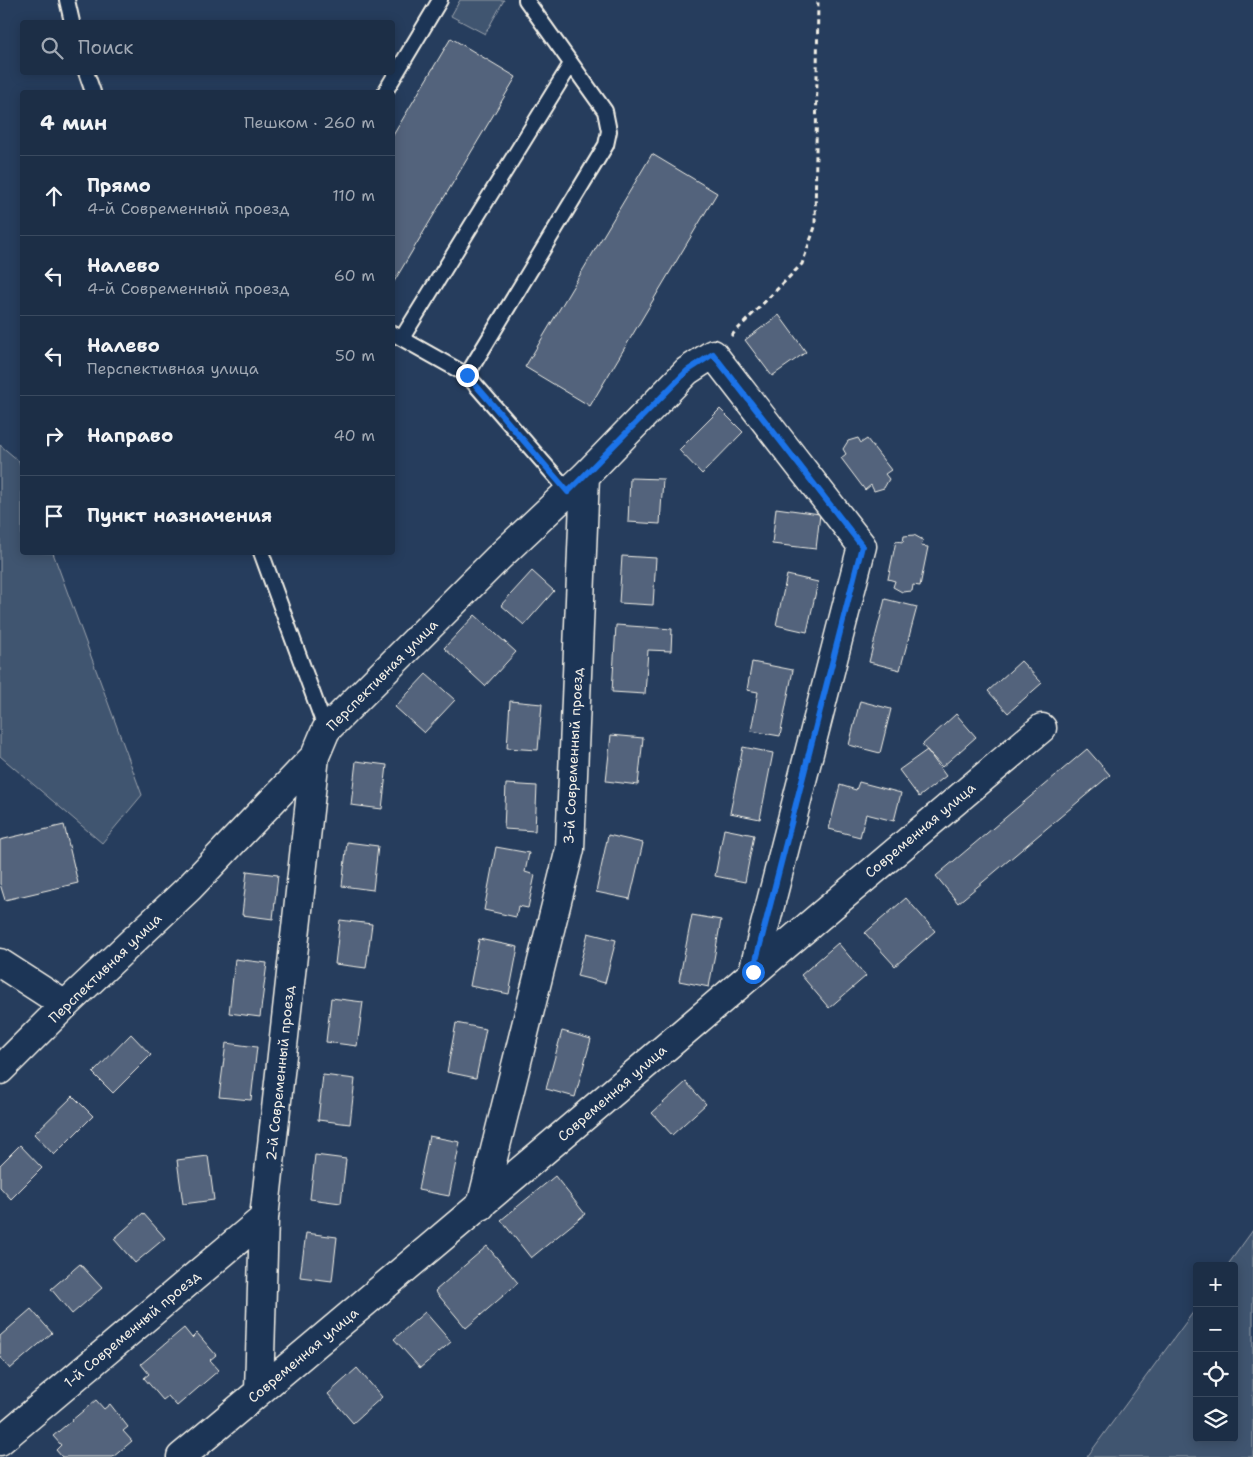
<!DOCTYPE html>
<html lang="ru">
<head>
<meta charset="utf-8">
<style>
  :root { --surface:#1c2e46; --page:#293a51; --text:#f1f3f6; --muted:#a0a8b3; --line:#3a4a5f }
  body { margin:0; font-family:"Shantell Sans",sans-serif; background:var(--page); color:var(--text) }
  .controls { position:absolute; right:15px; bottom:15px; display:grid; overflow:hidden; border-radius:5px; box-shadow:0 2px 12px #0003 }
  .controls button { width:45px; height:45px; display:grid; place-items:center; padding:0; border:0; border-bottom:1px solid var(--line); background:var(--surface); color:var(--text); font:25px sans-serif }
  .stop { position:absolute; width:15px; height:15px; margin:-11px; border:4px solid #1a73e8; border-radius:50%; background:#fff }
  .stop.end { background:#1a73e8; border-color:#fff; box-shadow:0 1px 5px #0008 }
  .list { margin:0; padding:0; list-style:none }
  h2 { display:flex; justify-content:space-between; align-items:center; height:65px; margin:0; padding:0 20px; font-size:21px }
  h2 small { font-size:16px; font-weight:400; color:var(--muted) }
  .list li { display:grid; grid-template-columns:32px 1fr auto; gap:15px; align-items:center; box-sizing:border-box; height:80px; padding:0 20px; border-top:1px solid var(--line) }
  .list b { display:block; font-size:19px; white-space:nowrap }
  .list p { margin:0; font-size:16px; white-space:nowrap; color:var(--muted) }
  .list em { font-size:16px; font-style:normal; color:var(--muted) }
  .icon { flex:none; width:28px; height:28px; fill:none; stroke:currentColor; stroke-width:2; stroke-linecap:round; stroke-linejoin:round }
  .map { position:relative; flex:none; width:1253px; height:1457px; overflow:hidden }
  .search { position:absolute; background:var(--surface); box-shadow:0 2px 12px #0003; left:20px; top:20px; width:375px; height:55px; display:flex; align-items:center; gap:12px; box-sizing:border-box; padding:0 18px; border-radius:5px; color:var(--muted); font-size:19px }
  .panel { position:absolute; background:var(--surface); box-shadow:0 2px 12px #0003; left:20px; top:90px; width:375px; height:465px; border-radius:5px }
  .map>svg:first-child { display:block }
  .green { fill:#40546f; stroke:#9aa2ac }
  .building { fill:#52647b; stroke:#f4f1e8 }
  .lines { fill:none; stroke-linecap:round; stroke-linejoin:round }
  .service-casing { stroke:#f4f1e8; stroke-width:18 }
  .minor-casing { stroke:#f4f1e8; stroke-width:31 }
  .path { stroke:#f4f1e8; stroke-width:3; stroke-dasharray:5 4; stroke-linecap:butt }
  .service { stroke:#1d3557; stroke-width:14 }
  .minor { stroke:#1d3557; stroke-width:28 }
  .route { stroke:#1a73e8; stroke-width:6 }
  .labels { text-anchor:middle; stroke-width:4.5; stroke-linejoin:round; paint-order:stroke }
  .street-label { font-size:14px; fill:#f4f1e8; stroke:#1d3557 }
</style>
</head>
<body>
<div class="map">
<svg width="1253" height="1457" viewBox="0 0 1253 1457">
  <rect width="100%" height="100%" fill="#263d5d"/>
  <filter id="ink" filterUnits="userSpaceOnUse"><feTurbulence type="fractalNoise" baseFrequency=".02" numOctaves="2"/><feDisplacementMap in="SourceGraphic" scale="10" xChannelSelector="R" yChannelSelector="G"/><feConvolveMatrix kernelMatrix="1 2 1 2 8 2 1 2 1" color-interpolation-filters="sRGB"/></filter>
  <g filter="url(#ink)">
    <path class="green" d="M460,0H504L485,34L451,16Z
      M0,445L19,461L22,470V552L53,553L142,795L102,843L0,756Z
      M1253,1230V1457H1087L1197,1307V1438H1234V1266H1227Z"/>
    <path class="building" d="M451,38L516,77L392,285V137Z
      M652,154L717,193L590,406L525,367Z
      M779,315L806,352L772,376L745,340Z
      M720,409L743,432L702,474L679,450Z
      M858,438L861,443L867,439L891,470L885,474L889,479L884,488L874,491L871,485L865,490L841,458L846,454L843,449L848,441Z
      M630,478L663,479L660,524L628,522Z
      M776,508L820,514L816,549L772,544Z
      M914,535L923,540L921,546L928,547L920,586L913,585L912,591L902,592L893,587L895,581L888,579L896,541L903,542L904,536Z
      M622,556L656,558L653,605L619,603Z
      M532,571L554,591L524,625L501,605Z
      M787,575L818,582L807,632L776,625Z
      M885,599L917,607L900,670L869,662Z
      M475,615L516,652L485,686L444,648Z
      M616,625L672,629L671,651L648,650L645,694L612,692Z
      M1021,661L1042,683L1008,713L988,691Z
      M752,662L793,670L780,736L751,731L758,692L747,690Z
      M426,674L455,700L424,733L395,707Z
      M510,701L542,704L538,750L507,748Z
      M860,701L891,709L880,753L849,745Z
      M956,714L976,737L942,767L922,745Z
      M611,735L643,738L638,785L606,781Z
      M743,747L773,753L760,819L730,813Z
      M1087,749L1110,775L958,903L936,876Z
      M927,750L946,776L919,797L899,770Z
      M356,761L387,765L382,809L351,805Z
      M859,782L901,793L894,821L866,814L860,837L829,829L840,785L856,790Z
      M506,784L537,786L535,831L504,829Z
      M64,825L78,883L5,900L0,884V840Z
      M724,829L754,835L745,882L715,876Z
      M608,835L643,843L630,899L596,892Z
      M347,842L378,846L373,890L342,886Z
      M496,847L529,853L525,872L535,875L528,908L518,906L516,917L484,910Z
      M247,871L278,875L273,919L242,915Z
      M906,898L935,931L895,966L865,933Z
      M692,915L721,920L709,987L679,981Z
      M340,920L372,924L366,968L335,964Z
      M588,933L616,940L605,983L577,976Z
      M479,939L518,947L509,994L470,986Z
      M838,943L866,976L829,1008L801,975Z
      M235,959L267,963L260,1017L229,1013Z
      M331,998L363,1002L357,1046L326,1042Z
      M456,1023L486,1029L476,1078L447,1072Z
      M562,1031L591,1039L575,1097L546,1089Z
      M131,1034L151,1055L113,1093L93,1073Z
      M226,1043L257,1047L251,1100L219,1097Z
      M323,1075L355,1079L350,1124L318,1120Z
      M686,1082L706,1104L672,1135L652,1113Z
      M73,1096L93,1116L54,1155L34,1134Z
      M429,1136L460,1142L449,1196L418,1190Z
      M20,1145L42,1168L11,1199L0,1187V1165Z
      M315,1155L346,1159L341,1203L310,1199Z
      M208,1156L214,1200L183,1204L177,1160Z
      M555,1176L585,1214L531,1258L501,1220Z
      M143,1213L165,1238L135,1263L114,1239Z
      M306,1233L337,1237L332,1281L300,1277Z
      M487,1246L518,1283L466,1328L435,1291Z
      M80,1264L102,1288L72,1314L51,1289Z
      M31,1309L52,1333L10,1369L0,1357V1336Z
      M425,1312L451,1342L420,1368L394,1339Z
      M184,1328L192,1338L197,1333L216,1355L210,1360L219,1370L177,1406L168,1396L163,1400L144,1378L149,1374L141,1364Z
      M357,1368L382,1397L353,1423L328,1394Z
      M96,1400L104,1409L110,1404L128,1427L123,1431L132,1441L113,1457H62L56,1450L61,1445L53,1436Z"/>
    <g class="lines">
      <g class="service-casing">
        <path id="service" d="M67,0L72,22
          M86,72L93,92
          M385,92L440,0
          M392,333L467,375L569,492
          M402,338L571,64
          M467,375L606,145L609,131L605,111L526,0
          M261,552L326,730"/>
      </g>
      <g class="minor-casing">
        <path id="minor" d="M0,963L65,1005
          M0,1070L65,1005L189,888L315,756L326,730L498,558L585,476L687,371L713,354L862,546L753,972
          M481,1206L570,849L585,476
          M259,1391L264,1218L315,756
          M0,1441L264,1218
          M181,1457C470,1216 755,970 1042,728"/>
      </g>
      <path class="path" d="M731,336L802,264L815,227L818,0"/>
      <use href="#service" class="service"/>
      <use href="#minor" class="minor"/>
    </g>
  </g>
  <g class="lines" filter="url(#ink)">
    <path class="route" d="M467,375L568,492L687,371L713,354L862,546L753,972"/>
  </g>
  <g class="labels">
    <g class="street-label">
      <text transform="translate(382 675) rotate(-45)" y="5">Перспективная улица</text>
      <text transform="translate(573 756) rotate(-87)" y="5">3-й Современный проезд</text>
      <text transform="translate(920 830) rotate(-40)" y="5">Современная улица</text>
      <text transform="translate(105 968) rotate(-44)" y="5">Перспективная улица</text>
      <text transform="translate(280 1073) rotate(-84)" y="5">2-й Современный проезд</text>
      <text transform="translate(612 1093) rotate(-41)" y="5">Современная улица</text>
      <text transform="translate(132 1329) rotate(-40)" y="5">1-й Современный проезд</text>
      <text transform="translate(303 1355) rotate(-40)" y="5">Современная улица</text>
    </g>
  </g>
</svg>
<div class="controls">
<button>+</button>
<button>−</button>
<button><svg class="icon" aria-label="locate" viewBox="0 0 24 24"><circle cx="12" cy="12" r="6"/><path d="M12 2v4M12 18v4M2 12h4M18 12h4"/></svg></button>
<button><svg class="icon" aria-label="layers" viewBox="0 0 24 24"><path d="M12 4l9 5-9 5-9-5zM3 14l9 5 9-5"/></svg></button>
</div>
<div class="stop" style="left:753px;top:972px"></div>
<div class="stop end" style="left:467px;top:375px"></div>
<div class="search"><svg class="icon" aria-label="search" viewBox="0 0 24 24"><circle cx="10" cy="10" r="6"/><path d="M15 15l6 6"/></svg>Поиск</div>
<section class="panel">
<h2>4 мин<small>Пешком · 260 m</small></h2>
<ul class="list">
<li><svg class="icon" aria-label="ahead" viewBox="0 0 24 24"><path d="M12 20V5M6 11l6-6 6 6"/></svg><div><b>Прямо</b><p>4-й Современный проезд</p></div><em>110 m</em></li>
<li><svg class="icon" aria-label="left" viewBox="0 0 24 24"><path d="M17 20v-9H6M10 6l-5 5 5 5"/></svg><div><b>Налево</b><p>4-й Современный проезд</p></div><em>60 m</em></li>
<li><svg class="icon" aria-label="left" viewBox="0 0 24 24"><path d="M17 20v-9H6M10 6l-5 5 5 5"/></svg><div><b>Налево</b><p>Перспективная улица</p></div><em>50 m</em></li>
<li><svg class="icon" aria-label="right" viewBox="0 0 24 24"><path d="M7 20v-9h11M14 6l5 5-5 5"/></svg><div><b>Направо</b></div><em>40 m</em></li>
<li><svg class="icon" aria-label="arrive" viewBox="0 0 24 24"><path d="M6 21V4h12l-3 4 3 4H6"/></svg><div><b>Пункт назначения</b></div></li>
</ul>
</section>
</div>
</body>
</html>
